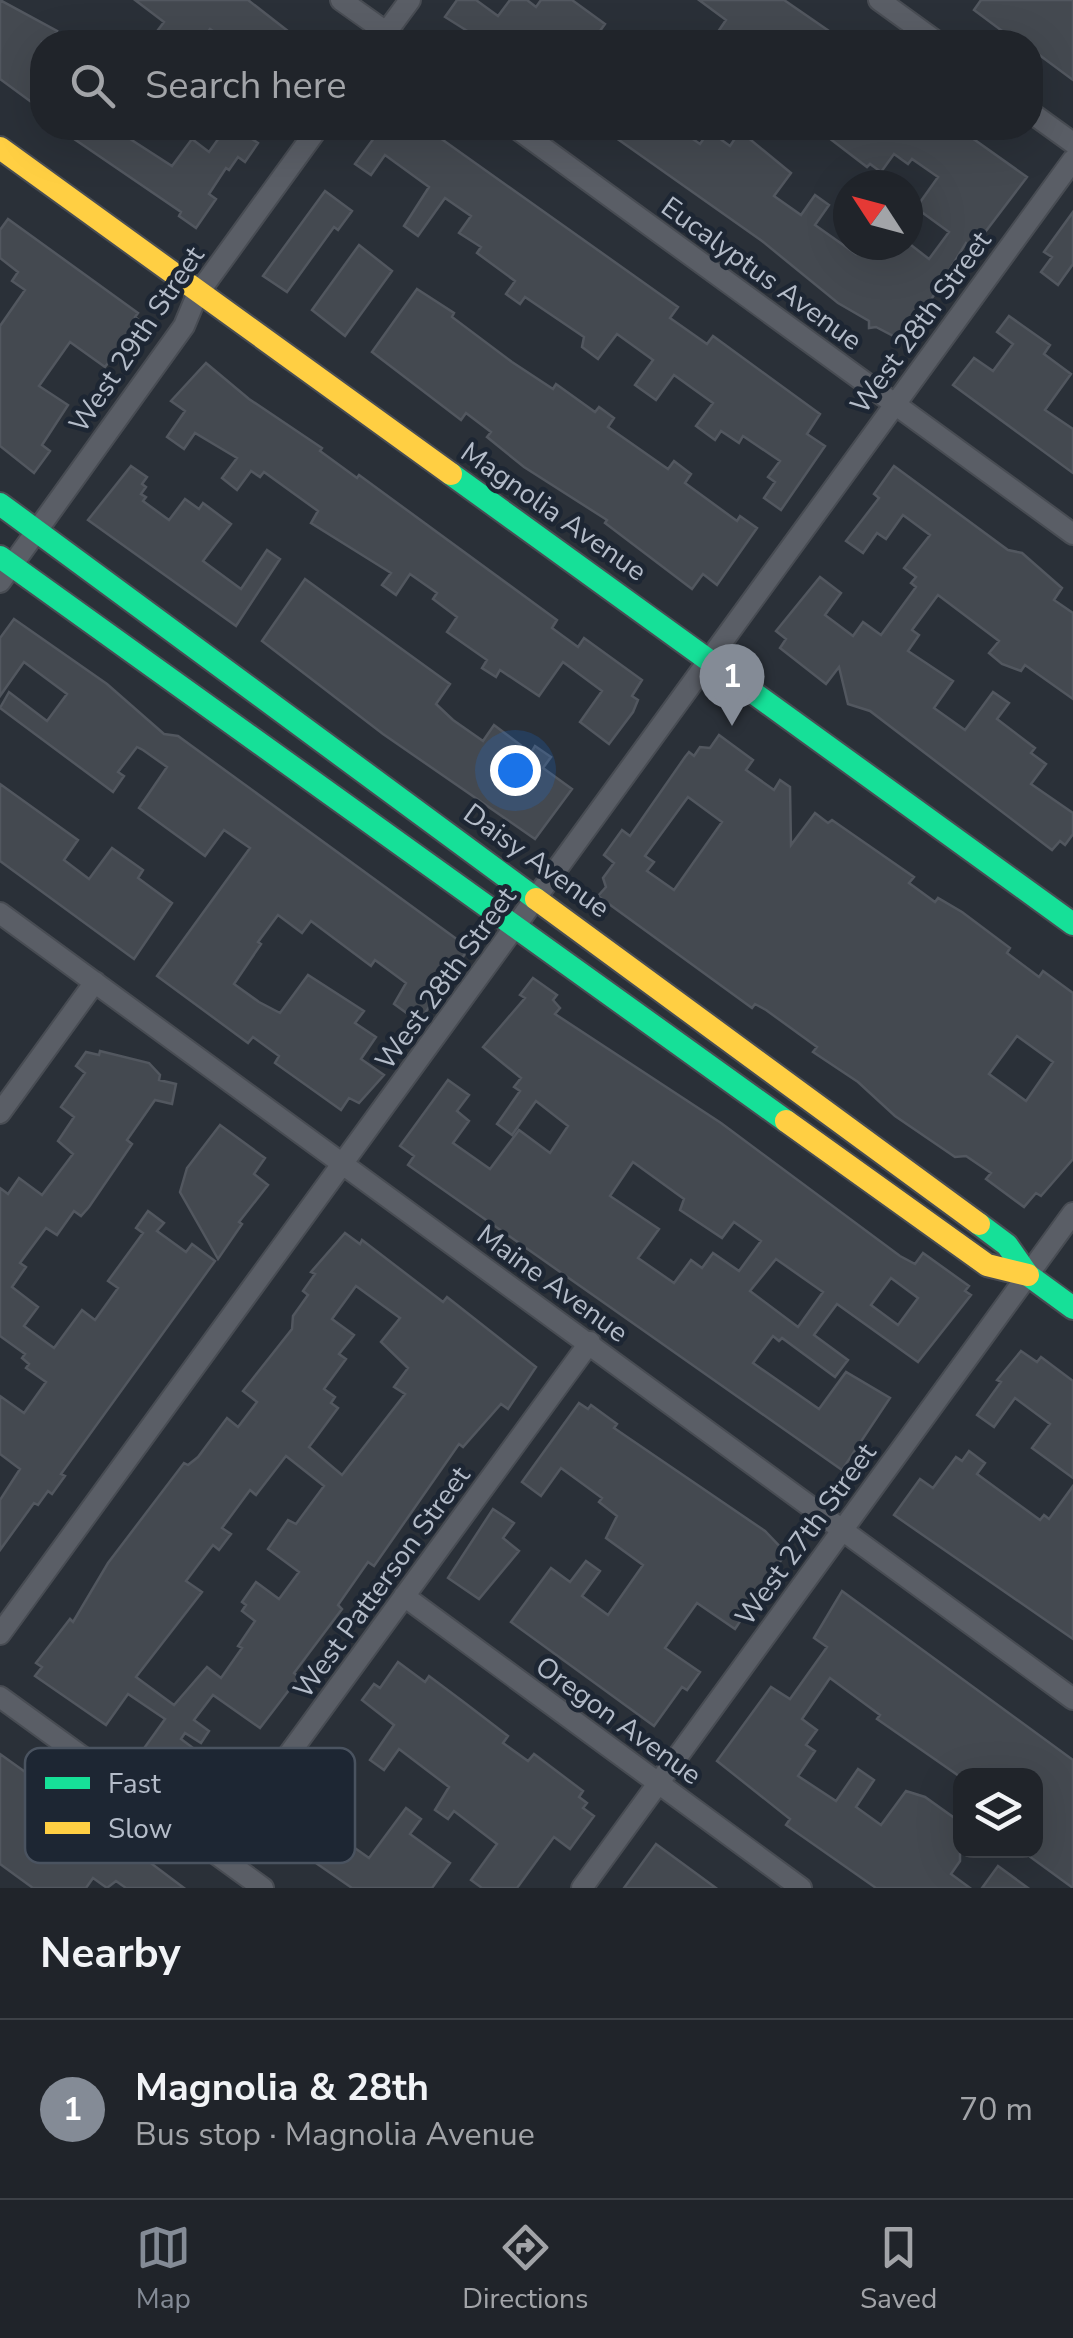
<!DOCTYPE html>
<html lang="en">
<head>
<meta charset="utf-8">
<style>
  :root { --surface:#20242a; --page:#2d3036; --text:#f1f3f6; --muted:#a2a4a8; --line:#3d4147; --accent:#848b96 }
  body { margin:0; font-family:"Nunito Sans",sans-serif; background:var(--page); color:var(--text) }
  .controls { position:absolute; right:30px; bottom:30px; display:grid; overflow:hidden; border-radius:20px; box-shadow:0 10px 40px #0002 }
  .controls button { width:90px; height:90px; display:grid; place-items:center; padding:0; border:0; border-bottom:2px solid var(--line); background:var(--surface); color:var(--text); font:50px sans-serif }
  .compass { position:absolute; left:833px; top:170px; width:90px; height:90px; border-radius:50%; background:var(--surface); box-shadow:0 10px 40px #0002; rotate:306deg }
  .you { position:absolute; left:515px; top:770px; width:35px; height:35px; margin:-25px; border:8px solid #fff; border-radius:50%; background:#1a73e8; box-shadow:0 0 0 15px #1a73e833 }
  .badge { display:grid; place-items:center; width:65px; height:65px; border-radius:50%; background:var(--accent); color:#fff; font-size:32px; font-weight:700 }
  .pin { position:absolute; translate:-50% -82px; filter:drop-shadow(0 2px 5px #0008) }
  .pin::after { content:''; position:absolute; top:52px; width:35px; height:30px; background:inherit; clip-path:polygon(0 0,100% 0,50% 100%) }
  .list { margin:0; padding:0; list-style:none }
  h2 { display:flex; justify-content:space-between; align-items:center; height:130px; margin:0; padding:0 40px; font-size:42px }
  h2 small { font-size:32px; font-weight:400; color:var(--muted) }
  .list li { display:grid; grid-template-columns:65px 1fr auto; gap:30px; align-items:center; box-sizing:border-box; height:180px; padding:0 40px; border-top:2px solid var(--line) }
  .list b { display:block; font-size:38px; white-space:nowrap }
  .list p { margin:0; font-size:32px; white-space:nowrap; color:var(--muted) }
  .list em { font-size:32px; font-style:normal; color:var(--muted) }
  .icon { flex:none; width:55px; height:55px; fill:none; stroke:currentColor; stroke-width:2; stroke-linecap:round; stroke-linejoin:round }
  .map { position:relative; flex:none; width:1073px; height:1888px; overflow:hidden }
  .search { position:absolute; background:var(--surface); box-shadow:0 10px 40px #0002; left:30px; right:30px; top:30px; height:110px; display:flex; align-items:center; gap:25px; box-sizing:border-box; padding:0 35px; border-radius:40px; color:var(--muted); font-size:38px }
  .sheet { height:310px; background:var(--surface) }
  nav { display:flex; justify-content:space-around; align-items:center; box-sizing:border-box; height:140px; border-top:2px solid var(--line); background:var(--surface); font-size:28px; color:var(--muted) }
  nav a { display:grid; justify-items:center; gap:5px }
  nav .on { color:var(--accent) }
  .map>svg:first-child { display:block }
  .building { fill:#444950; stroke:#52575f; stroke-width:2.5; fill-rule:evenodd }
  .lines { fill:none; stroke-linecap:round; stroke-linejoin:round }
  .street-casing { stroke:#484c53; stroke-width:24 }
  .fast-casing { stroke:#484c53; stroke-width:26 }
  .slow-casing { stroke:#484c53; stroke-width:26 }
  .street { stroke:#5a5e66; stroke-width:20 }
  .fast { stroke:#16e098; stroke-width:22 }
  .slow { stroke:#ffcf43; stroke-width:22 }
  .labels { text-anchor:middle; stroke-width:9; stroke-linejoin:round; paint-order:stroke }
  .street-label { font-size:28px; fill:#b4bcc9; stroke:#1d2633 }
  .key { fill:#1d2633; stroke:#4a5360; stroke-width:2.5 }
  .key-label { font-size:28px; fill:#b4bcc9 }
</style>
</head>
<body>
<div class="map">
<svg width="1073" height="1888" viewBox="0 0 1073 1888">
  <rect width="100%" height="100%" fill="#2a3038"/>
  <path class="building" d="M0,0L57,31L49,42H42V103L33,97L30,101L0,79Z
    M135,0H248L302,42H229L210,29L201,42H149L164,22Z
    M457,0H476L498,16L510,0H527L536,7L541,0H572L605,24L592,42H485L445,17Z
    M699,0H784L845,42H711L726,20Z
    M981,0H1073V80L1030,48V42H1017L974,10Z
    M58,128H113L172,166L192,139L209,152L226,128H236L258,143L245,162L238,157L229,170L226,168L209,194L216,199L196,228L179,216L181,212Z
    M360,128H426L678,307L670,318L707,344L713,336L820,414L807,434L825,446L781,510L764,498L775,482L768,477L780,461L743,436L739,443L721,431L715,440L696,426L713,403L674,375L656,400L635,385L653,360L617,334L598,359L582,347L584,337L525,297L520,304L506,294L515,281L477,253L481,247L459,233L471,216L445,198L418,236L404,226L429,187L385,155L371,175L355,164L374,138Z
    M602,128H677L700,144L709,131L730,146L740,131L791,173L774,196L801,215L815,195L829,205L815,225L856,254L862,245H880L890,252L895,245H911L929,259L949,232L916,208L938,177L912,159L908,164L894,154L881,172L870,164L867,167L816,128H958L1027,177L973,248L966,243L905,342L876,327L869,328V321L838,303L762,241Z
    M325,191L352,211L338,230L334,227L287,292L263,276Z
    M1073,212V264L1058,285L1041,272L1052,257L1044,252Z
    M8,219L138,313L135,317L140,321L105,367L70,342L39,386L68,405L42,445L50,451L34,473L0,446V326L25,290L12,281L18,272L0,258V230Z
    M359,245L392,271L345,336L312,310Z
    M417,289L454,313L452,317L512,362L553,389L556,384L595,412L599,407L614,418L608,427L668,469L674,461L691,474L685,483L737,521L740,516L757,528L717,585L703,574L692,589L605,523L607,520L524,467L487,437L491,432L466,413L461,420L372,352Z
    M1009,316L1050,345L1044,354L1071,374L1045,410L1073,429V473L953,385L974,358L993,371L1013,344L997,332Z
    M206,363L249,399L322,448L320,451L357,478L359,475L557,620L552,628L578,647L584,638L642,680L632,696L638,700L633,712L609,744L580,722L602,691L563,662L539,696L500,670L496,677L482,668L487,660L447,632L457,617L433,599L437,593L410,574L396,595L382,585L391,573L311,523L318,511L264,472L260,477L251,471L237,490L222,478L237,458L195,433L184,449L167,437L185,411L171,401Z
    M131,466L147,477L142,484L146,487L141,494L146,497L143,501L169,520L185,499L199,509L203,503L231,524L203,561L241,589L267,550L280,559L236,626L88,520Z
    M894,466L1008,550L1022,553L1062,588L1054,600L1073,613V699L1025,665L1021,671L1002,664L989,653L999,641L938,595L912,630L919,635L908,651L953,681L934,708L965,730L993,692L1009,703L997,719L1035,748L1031,753L1046,764L1031,784L1073,813V834L1065,845L1060,841L1052,850L870,711L848,704L839,667L826,684L780,648L786,639L776,631L820,577L841,593L825,615L853,636L863,622L881,635L916,587L911,583L916,577L904,568L930,535L903,515L886,539L877,533L863,553L846,541L879,498L874,494Z
    M305,579L450,684L436,704L453,720L483,741L494,725L531,753L535,746L551,757L543,768L572,789L535,839L383,734L262,641Z
    M14,619L107,684L164,734L178,736L469,948L419,1022L394,1004L406,983L375,960L371,966L311,921L302,933L278,915L258,942L261,944L234,984L259,1002L280,1013L308,975L364,1011L355,1023L376,1037L361,1059L384,1075L359,1103L349,1098L341,1110L275,1063L279,1056L253,1037L248,1043L157,976L250,848L224,830L205,856L139,808L167,767L143,750L137,747L118,772L124,776L113,792L0,708L9,692L47,721L67,694L24,662L0,696V638Z
    M719,735L753,760L746,770L774,790L780,780L790,787L791,845L815,813L828,823L832,820L914,877L909,883L935,902L938,898L962,912L1010,948L1007,953L1039,977L1043,971L1073,993V1159L1041,1196L1036,1193L1024,1207L986,1179L991,1173L966,1156L955,1157L895,1116L858,1082L813,1052L817,1047L766,1010L755,1004L752,1008L598,896L606,887L603,878L614,863L604,855L622,830L630,836L685,757L689,752L694,756L700,747L710,748ZM688,797L722,822L674,890L647,871L654,862L645,856ZM1017,1036L1053,1062L1026,1101L989,1074Z
    M0,784L78,840L64,860L89,879L112,848L143,870L138,878L172,903L134,959L0,861Z
    M533,978L557,995L553,1000L560,1008L555,1014L721,1123L900,1256L915,1264L923,1253L969,1286L965,1291L971,1295L918,1362L837,1304L814,1335L848,1360L835,1377L782,1338L779,1341L773,1336L753,1363L819,1409L846,1372L890,1398L842,1470L408,1165L414,1156L400,1146L448,1080L469,1095L457,1111L469,1121L453,1143L490,1169L519,1130L550,1153L568,1126L536,1101L512,1135L497,1124L520,1091L514,1087L521,1078L483,1047L525,998L520,995ZM633,1162L684,1199L680,1210L722,1238L734,1222L761,1241L739,1271L713,1253L702,1268L691,1260L674,1283L638,1258L659,1229L610,1196ZM776,1259L823,1292L798,1327L750,1291ZM891,1278L918,1298L898,1325L871,1305Z
    M100,1051L149,1063L160,1075L159,1080L176,1084L172,1104L155,1100L127,1140L132,1144L89,1207L81,1216L74,1211L57,1235L46,1228L20,1263L26,1267L12,1287L38,1307L24,1326L54,1348L82,1310L95,1320L118,1288L108,1281L143,1233L136,1228L148,1211L164,1223L157,1231L186,1252L192,1244L215,1261L61,1474L65,1476L52,1494L48,1491L38,1505L34,1503L0,1550V1500L20,1469L0,1454V1396L24,1413L46,1382L26,1368L29,1364L22,1358L25,1354L0,1336V1188L8,1194L19,1178L42,1195L73,1154L58,1141L74,1117L61,1107L85,1073L76,1066L86,1052L99,1055Z
    M220,1125L265,1158L254,1174L268,1185L239,1222L242,1224L218,1259L180,1192L187,1168Z
    M345,1233L360,1244L362,1240L443,1302L447,1297L536,1367L508,1409L501,1404L463,1447L459,1444L374,1566L368,1562L338,1605L342,1609L294,1673L299,1677L260,1728L213,1695L194,1720L209,1731L201,1743L185,1733L181,1739L221,1769L209,1794L145,1747L165,1719L128,1694L106,1725L35,1676L42,1667L36,1663L70,1619L73,1622L108,1563L184,1463L188,1465L198,1457L227,1418L238,1427L257,1402L243,1391L292,1329L293,1316L308,1295L303,1291L315,1274L311,1272ZM356,1286L400,1318L381,1342L408,1368L394,1387L405,1394L342,1475L309,1447L338,1408L331,1403L335,1397L324,1389L346,1359L339,1354L354,1335L332,1319ZM286,1456L324,1486L296,1524L288,1520L268,1549L299,1572L279,1599L256,1582L242,1602L246,1605L242,1611L255,1621L238,1646L242,1648L221,1678L207,1667L174,1705L136,1677L202,1592L186,1581L213,1545L219,1550L231,1534L222,1528L250,1490L256,1495Z
    M1021,1351L1037,1362L1041,1357L1073,1381V1478L1032,1448L1050,1424L1015,1398L994,1427L977,1415L1001,1382L997,1380Z
    M579,1403L588,1409L591,1405L617,1424L614,1428L765,1531L786,1553L735,1629L697,1603L665,1648L700,1672L687,1690L682,1687L654,1726L511,1622L551,1568L570,1582L586,1561L600,1571L582,1596L608,1615L643,1565L606,1538L617,1516L599,1502L602,1498L561,1468L541,1496L522,1482Z
    M969,1451L985,1463L977,1474L1040,1520L1044,1515L1049,1519L1073,1486V1639L894,1515L920,1479L933,1488L956,1457L962,1461Z
    M493,1509L514,1523L503,1538L519,1551L479,1599L448,1578Z
    M842,1591L1073,1760V1888L1029,1856L1036,1850V1776H959L877,1719L880,1715L830,1678L802,1719L817,1730L806,1745L815,1751L798,1776L836,1801L858,1769L874,1780L856,1807L881,1825L906,1791L925,1797L960,1822V1861L951,1874L970,1888H876L786,1825L790,1819L717,1761L771,1687L790,1699L827,1647L814,1638Z
    M398,1662L425,1682L429,1676L465,1703L508,1736L503,1743L528,1761L534,1754L583,1791L579,1797L587,1803L583,1808L594,1816L570,1849L554,1837L517,1888H482L471,1880L497,1844L454,1811L448,1819L435,1810L449,1787L399,1749L384,1770L370,1760L394,1725L362,1700L374,1684L380,1688Z
    M0,1754L42,1784L41,1793L70,1814L75,1806L184,1888H126L116,1881L107,1888L93,1878L86,1888H33L0,1864Z
    M335,1756L352,1768L337,1789L348,1798L331,1822L336,1826L332,1832L369,1858L406,1808L421,1819L410,1834L450,1863L432,1888H352L290,1845L293,1842L278,1831Z
    M656,1844L716,1888H624Z
    M998,1866L1028,1888H982Z"/>
  <g class="lines">
    <g class="street-casing">
      <path id="street" d="M341,0L400,42
        M879,0L937,42
        M379,42L410,0
        M1030,112L1073,143
        M516,128L1073,534
        M0,582L184,326L197,295L318,128
        M0,913L1073,1699
        M0,1113L95,982
        M404,1596L801,1888
        M0,1634L1073,160
        M0,1697L263,1888
        M216,1854L590,1342
        M582,1888L1073,1213"/>
    </g>
    <g class="fast-casing">
      <path id="fast" d="M451,474L1073,924
        M0,504L536,899
        M0,557L786,1121
        M979,1224L1007,1245L1028,1275L1073,1308"/>
    </g>
    <g class="slow-casing">
      <path id="slow" d="M0,148L451,474
        M536,899L979,1224
        M786,1121L987,1265L1028,1275"/>
    </g>
    <use href="#street" class="street"/>
    <use href="#fast" class="fast"/>
    <use href="#slow" class="slow"/>
  </g>
  <g class="labels">
    <g class="street-label">
      <text transform="translate(762 273) rotate(36)" y="10">Eucalyptus Avenue</text>
      <text transform="translate(920 322) rotate(-54)" y="10">West 28th Street</text>
      <text transform="translate(136 339) rotate(-56)" y="10">West 29th Street</text>
      <text transform="translate(554 511) rotate(35)" y="10">Magnolia Avenue</text>
      <text transform="translate(537 860) rotate(36)" y="10">Daisy Avenue</text>
      <text transform="translate(445 978) rotate(-54)" y="10">West 28th Street</text>
      <text transform="translate(553 1283) rotate(36)" y="10">Maine Avenue</text>
      <text transform="translate(805 1534) rotate(-54)" y="10">West 27th Street</text>
      <text transform="translate(381 1582) rotate(-54)" y="10">West Patterson Street</text>
      <text transform="translate(619 1720) rotate(36)" y="10">Oregon Avenue</text>
    </g>
  </g>
  <rect x="25" y="1748" width="330" height="115" rx="15" class="key"/>
  <rect x="45" y="1777" width="45" height="12" fill="#16e098"/>
  <rect x="45" y="1822" width="45" height="12" fill="#ffcf43"/>
  <g class="key-label">
    <text x="108" y="1793">Fast</text>
    <text x="108" y="1838">Slow</text>
  </g>
</svg>
<div class="controls">
<button><svg class="icon" aria-label="layers" viewBox="0 0 24 24"><path d="M12 4l9 5-9 5-9-5zM3 14l9 5 9-5"/></svg></button>
</div>
<svg class="compass" viewBox="-18 -18 36 36"><path d="M0-13l5 13h-10z" fill="#e53935"/><path d="M0 13l5-13h-10z" fill="#a2a4a8"/></svg>
<div class="you"></div>
<div class="pin badge" style="left:732px;top:726px">1</div>
<div class="search"><svg class="icon" aria-label="search" viewBox="0 0 24 24"><circle cx="10" cy="10" r="6"/><path d="M15 15l6 6"/></svg>Search here</div>
</div>
<section class="sheet">
<h2>Nearby<small></small></h2>
<ul class="list">
<li><span class="badge">1</span><div><b>Magnolia &amp; 28th</b><p>Bus stop · Magnolia Avenue</p></div><em>70 m</em></li>
</ul>
</section>
<nav>
<a class="on"><svg class="icon" aria-label="map" viewBox="0 0 24 24"><path d="M3 6l6-2 6 2 6-2v14l-6 2-6-2-6 2zM9 4v14M15 6v14"/></svg>Map</a>
<a><svg class="icon" aria-label="directions" viewBox="0 0 24 24"><path d="M12 3l9 9-9 9-9-9zM9 14v-3h6M13 9l2 2-2 2"/></svg>Directions</a>
<a><svg class="icon" aria-label="saved" viewBox="0 0 24 24"><path d="M7 4h10v16l-5-4-5 4z"/></svg>Saved</a>
</nav>
</body>
</html>
